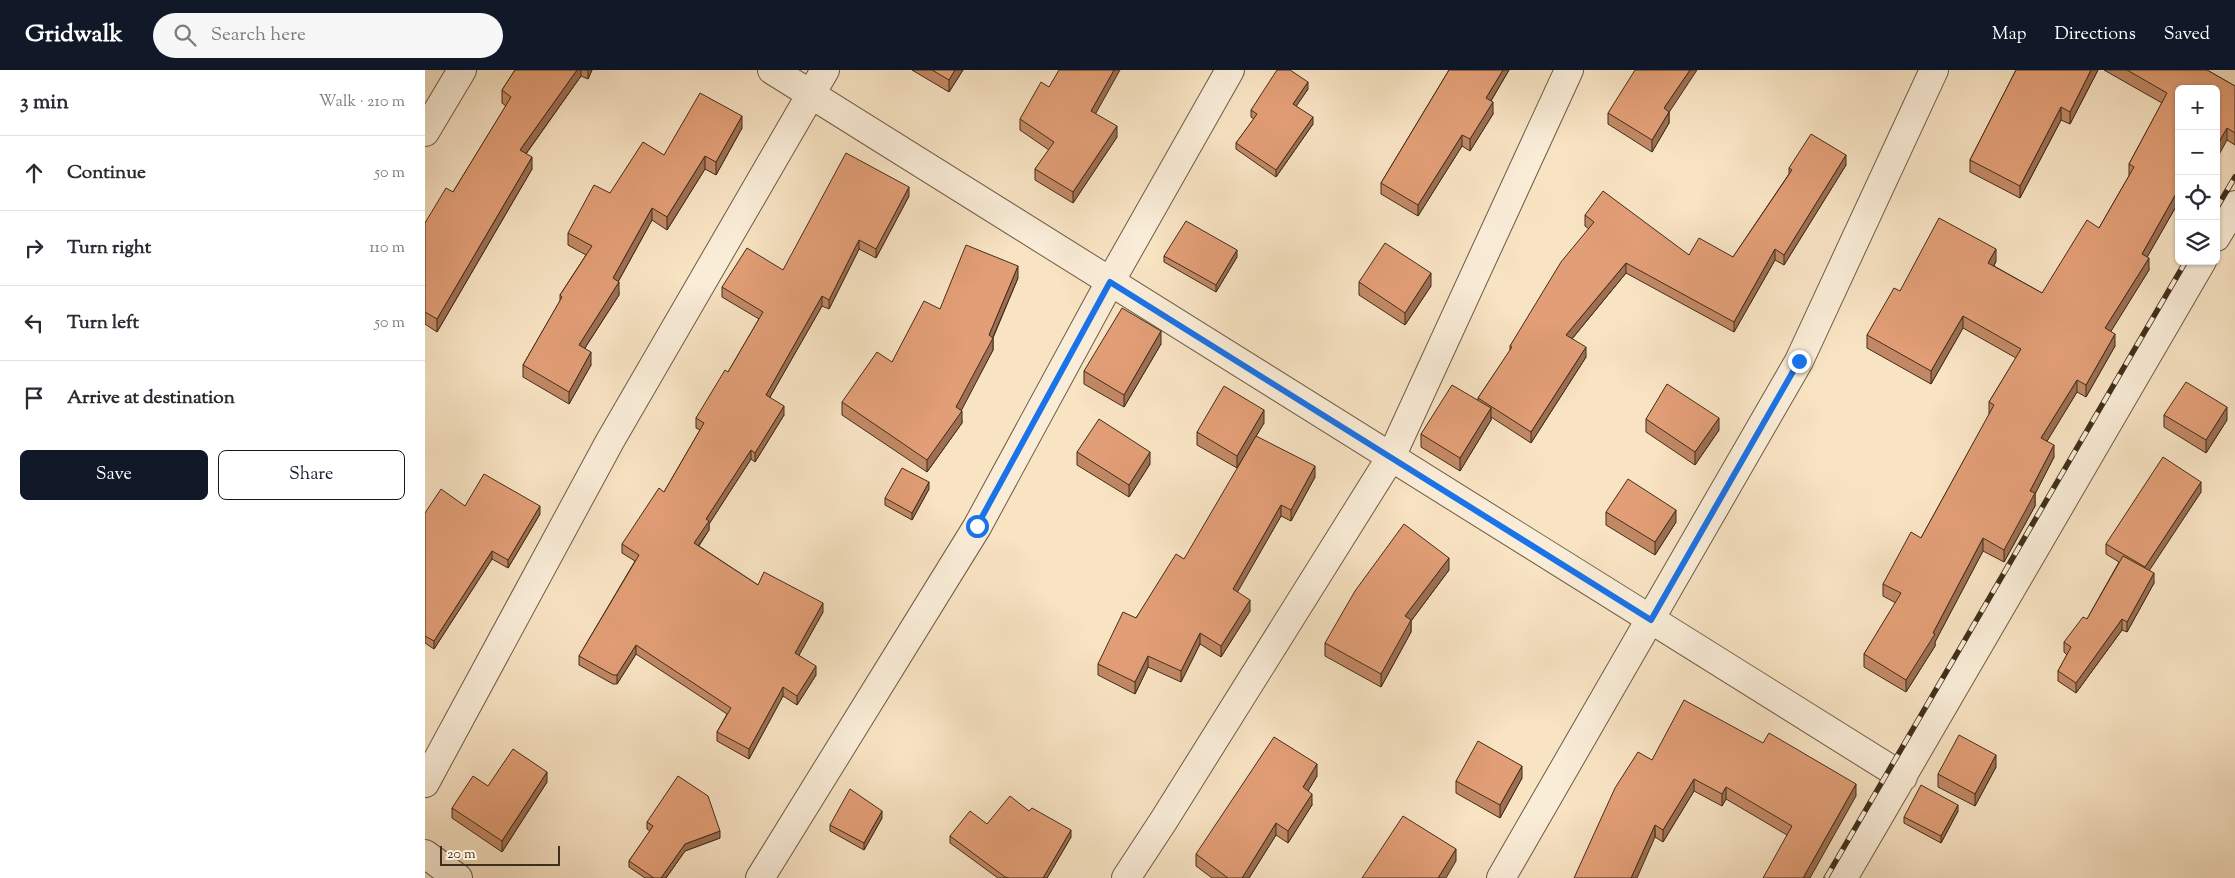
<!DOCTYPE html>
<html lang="en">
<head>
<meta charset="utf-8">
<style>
  :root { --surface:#fff; --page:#f7f7f7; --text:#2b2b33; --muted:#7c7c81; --line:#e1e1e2; --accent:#111827 }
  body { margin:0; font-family:"Sorts Mill Goudy",serif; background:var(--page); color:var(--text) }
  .controls { position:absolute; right:15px; top:15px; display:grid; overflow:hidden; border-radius:8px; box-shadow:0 1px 4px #0004 }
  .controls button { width:45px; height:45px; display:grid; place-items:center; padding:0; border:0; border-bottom:1px solid var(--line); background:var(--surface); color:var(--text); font:25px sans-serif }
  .scale { position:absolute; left:15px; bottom:12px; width:120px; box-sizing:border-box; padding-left:5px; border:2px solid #412e1a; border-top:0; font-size:14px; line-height:18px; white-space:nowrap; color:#412e1a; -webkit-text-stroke:4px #faedd8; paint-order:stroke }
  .stop { position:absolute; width:15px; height:15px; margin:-11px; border:4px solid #1a73e8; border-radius:50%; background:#fff }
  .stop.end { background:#1a73e8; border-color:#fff; box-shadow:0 1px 5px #0008 }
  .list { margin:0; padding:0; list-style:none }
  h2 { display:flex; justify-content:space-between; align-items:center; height:65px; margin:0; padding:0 20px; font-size:21px }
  h2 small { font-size:16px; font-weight:400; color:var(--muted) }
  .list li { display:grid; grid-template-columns:32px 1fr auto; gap:15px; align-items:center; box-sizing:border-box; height:75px; padding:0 20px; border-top:1px solid var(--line) }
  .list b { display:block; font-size:19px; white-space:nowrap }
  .list em { font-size:16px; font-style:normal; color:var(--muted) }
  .actions { display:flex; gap:10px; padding:15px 20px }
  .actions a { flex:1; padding:11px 0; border:1px solid var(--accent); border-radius:8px; text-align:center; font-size:18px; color:var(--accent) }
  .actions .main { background:var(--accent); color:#fff }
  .icon { flex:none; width:28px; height:28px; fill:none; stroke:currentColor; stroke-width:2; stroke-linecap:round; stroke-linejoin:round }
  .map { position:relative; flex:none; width:1810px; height:808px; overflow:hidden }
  header { display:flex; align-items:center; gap:30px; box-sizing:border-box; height:70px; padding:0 25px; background:var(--accent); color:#fff }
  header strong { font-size:24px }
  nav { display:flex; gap:28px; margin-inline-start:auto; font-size:18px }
  .search { width:350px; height:45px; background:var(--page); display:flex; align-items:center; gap:12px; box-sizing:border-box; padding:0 18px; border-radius:28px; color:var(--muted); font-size:19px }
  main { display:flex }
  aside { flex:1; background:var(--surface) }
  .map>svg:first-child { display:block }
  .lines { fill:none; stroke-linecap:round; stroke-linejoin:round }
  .minor-casing { stroke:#6f5b44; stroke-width:30 }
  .minor { stroke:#faedd8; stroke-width:28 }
  .rail-casing { stroke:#412e1a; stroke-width:5.5 }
  .rail { stroke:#faedd8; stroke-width:4; stroke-dasharray:11; stroke-linecap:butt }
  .wall { fill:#c28865; stroke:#412e1a }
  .shaded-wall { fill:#9e6f53; stroke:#412e1a }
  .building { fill:#e29e76; stroke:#412e1a }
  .route { stroke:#1a73e8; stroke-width:6 }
</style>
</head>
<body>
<header>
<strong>Gridwalk</strong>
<div class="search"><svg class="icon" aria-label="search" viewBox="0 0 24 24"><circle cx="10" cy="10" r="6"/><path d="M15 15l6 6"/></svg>Search here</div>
<nav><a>Map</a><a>Directions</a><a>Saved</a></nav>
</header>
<main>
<aside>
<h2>3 min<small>Walk · 210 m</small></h2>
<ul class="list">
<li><svg class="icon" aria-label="ahead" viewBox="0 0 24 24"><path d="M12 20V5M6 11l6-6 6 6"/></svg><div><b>Continue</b></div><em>50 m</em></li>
<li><svg class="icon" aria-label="right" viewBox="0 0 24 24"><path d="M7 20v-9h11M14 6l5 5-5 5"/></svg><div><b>Turn right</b></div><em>110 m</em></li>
<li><svg class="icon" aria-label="left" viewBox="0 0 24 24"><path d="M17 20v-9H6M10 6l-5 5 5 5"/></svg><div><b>Turn left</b></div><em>50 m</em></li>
<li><svg class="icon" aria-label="arrive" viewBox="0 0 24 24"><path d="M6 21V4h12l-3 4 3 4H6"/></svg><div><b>Arrive at destination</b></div></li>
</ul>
<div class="actions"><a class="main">Save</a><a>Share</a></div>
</aside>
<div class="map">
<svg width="1810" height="808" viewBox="0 0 1810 808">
  <rect width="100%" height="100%" fill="#f8e3c3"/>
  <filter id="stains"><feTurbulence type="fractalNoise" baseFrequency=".004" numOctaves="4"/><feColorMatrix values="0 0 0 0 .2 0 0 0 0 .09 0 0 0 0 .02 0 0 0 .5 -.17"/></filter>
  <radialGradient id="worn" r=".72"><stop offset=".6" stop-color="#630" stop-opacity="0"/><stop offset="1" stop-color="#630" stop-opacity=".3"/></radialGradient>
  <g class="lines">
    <g class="minor-casing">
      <path id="minor" d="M347,0L1478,707
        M0,62L37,0
        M1791,167L1810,135
        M0,713L185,371L400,0
        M0,784L33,808
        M335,808L552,457L685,212L805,0
        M701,808L739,750L966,387L1144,0
        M1076,808L1374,291L1509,0
        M1418,808L1777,191"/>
    </g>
    <use href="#minor" class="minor"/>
    <g class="rail-casing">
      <path id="rail" d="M1791,139L1810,107
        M1401,808L1761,191"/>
    </g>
    <use href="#rail" class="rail"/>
  </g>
  <path class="wall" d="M90,0H167L163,9L156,6L101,84L107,99L12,262L0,254V153L28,122L81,36L77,33V20Z
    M487,0H538L524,22Z
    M1024,0H1084L1066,31L1068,44L1045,81L1037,76L993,146L956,124V113Z
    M1591,0H1673L1645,54L1636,50L1595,128L1545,102V90Z
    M1679,0H1782L1810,16V75L1802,70L1754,19V133H1753L1722,187L1724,200L1685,262L1690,276L1661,327L1652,322L1622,371L1629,387L1610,424V436L1579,492L1558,481L1510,572V576L1481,622L1439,597V584L1471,533L1458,526V514L1496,468L1564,345V332L1591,288L1538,258L1506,314L1442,278V265L1475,221L1571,191L1569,196L1617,223L1674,158L1704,106V94L1737,33Z
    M883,19L871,36L888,54L851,107L811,79V73L829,49L826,47V40Z
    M1244,42V53L1227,82L1183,54V43Z
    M670,44L692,67L648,133L610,110V99L624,80L595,60V49Z
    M317,58L291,105L280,99L242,160L227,150L193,212L194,225L160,278L166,295L144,334L98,307V295L135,231V225L161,185L143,175V163L239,85Z
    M1421,95L1359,195L1350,190L1309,262L1201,203L1147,269L1161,287L1106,373L1066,347V350L1035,401L996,377V364L1053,330V328L1085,281V276L1164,159L1160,156V145L1264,185L1308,187L1364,104V98Z
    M484,126L451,188L434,179L404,239L397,236L345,327L359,345L330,392L326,389L284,454V460L274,476L333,515L398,542L374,585L391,605L372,635L358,626L324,689L292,671V662L302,644L211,584L192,614H188L154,595V586L210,491L197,483V474L239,422L275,360L271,358V348L303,302L334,249L297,227V217L358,200Z
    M739,186L812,187L791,222L739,192Z
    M593,208L568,268V280L536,340L537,353L502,402L417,345V332L467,292L515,239Z
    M934,212L1006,216L980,255L934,225Z
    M736,274L699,337L659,314V301Z
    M1739,345L1802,350L1781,383L1739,357Z
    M1221,349L1294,360L1270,395L1221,362Z
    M839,353L812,398L772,375V362Z
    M652,382L725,394L704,427L652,395Z
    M890,407L866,451L856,446L812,522L825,541L796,587L775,574L756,612L723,597L710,624L673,605V594L759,489Z
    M504,419L487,450L460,435V428Z
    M1776,422L1724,500L1729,513L1702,562L1697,560L1651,623L1633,611V601L1642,585L1639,582V572L1662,549L1694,492L1681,484V474Z
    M40,436L115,444L83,498L67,489L9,579L0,573V443Z
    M1181,442L1251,452L1230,485L1181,455Z
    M1024,500L986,551V562L956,617L900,586V573Z
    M1227,690L1431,726L1362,765L1301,729L1297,736L1269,721L1238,772L1230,767Z
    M1571,697L1550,736L1513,717V704Z
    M892,706L883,721L887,735L863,773L851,765L824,808H787L771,796V784Z
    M1097,708L1075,748L1031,723V711Z
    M122,712L77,782L27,748V738L63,716Z
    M604,741L646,767L622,808H573L525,773V766L562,754Z
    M1533,741L1516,773L1479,753V747Z
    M457,748L439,780L405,761V755Z
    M222,752L295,768L260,781L241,808H220L204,797V791L225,761L222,759Z"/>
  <path class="shaded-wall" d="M152,0H156V6L95,92V80Z
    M163,0H167L163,9Z
    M530,0H538L524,22V10Z
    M689,0H695L666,52V41Z
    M1078,0H1084L1061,39V28Z
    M1265,0H1272L1239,50V38Z
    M1666,0H1673L1645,54V42Z
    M883,12V19L868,41V34Z
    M1068,32V44L1045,81V69Z
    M1636,37V50L1595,128V116Z
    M1244,42V53L1227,82V70Z
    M317,46V58L291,105V92Z
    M888,47V54L851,107V100Z
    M692,56V67L648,133V122Z
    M1802,58V70L1791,90V77Z
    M1037,65V76L993,146V135Z
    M1421,85V95L1359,195V185Z
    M280,86V99L242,160V147Z
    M107,87V99L12,262V249Z
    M484,117V126L451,188V179Z
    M1753,120V133L1717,196V184Z
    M227,138V150L188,221V208Z
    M434,170V179L404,239V230Z
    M1350,179V190L1309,262V252Z
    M1571,179V191L1563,205V193Z
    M812,180V187L791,222V215Z
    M1724,188V200L1680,271V258Z
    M1201,193V203L1141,276V265Z
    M593,196V208L567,269L568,268V280L534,345L537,341V353L502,402V390L531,337L564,265Z
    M1006,203V216L980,255V243Z
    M194,212V225L154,287V275Z
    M397,226V236L341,334V325Z
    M1538,246V258L1506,314V301Z
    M736,261V274L699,337V325Z
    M1690,264V276L1661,327V315Z
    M1161,277V287L1106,373V362Z
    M166,282V295L144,334V322Z
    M1652,310V322L1616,381V368Z
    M359,336V345L330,392V383Z
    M1802,337V350L1781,383V370Z
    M1066,338V350L1035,401V388Z
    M839,340V353L812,398V386Z
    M1294,348V360L1270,395V382Z
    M1629,375V387L1610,424V436L1579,492V480L1605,421Z
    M326,380V389L284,454V460L269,482V473L281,449Z
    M725,382V394L704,427V415Z
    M890,396V407L866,451V440Z
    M504,412V419L487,450V443Z
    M1776,412V422L1720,507V497Z
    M856,435V446L808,530V519Z
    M115,436V444L83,498V490Z
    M1251,440V452L1230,485V472Z
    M1558,468V481L1510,572V576L1481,622V610L1508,563Z
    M67,481V489L9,579V571Z
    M1024,488V500L986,551V562L956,617V604L980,546Z
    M1729,503V513L1702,562V552Z
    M825,530V541L796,587V576Z
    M398,533V542L370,592V583Z
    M1697,549V560L1651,623V613Z
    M775,563V574L756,612V601Z
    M211,575V584L192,614V605Z
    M723,586V597L710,624V612Z
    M391,596V605L372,635V626Z
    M358,617V626L324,689V679Z
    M1571,685V697L1550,736V724Z
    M892,694V706L878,729V717Z
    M1097,696V708L1075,748V735Z
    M122,702V712L77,782V771Z
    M1269,709V721L1238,772V760Z
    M1431,714V726L1385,808H1378Z
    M1301,717V729L1297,736V724Z
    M887,724V735L863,773V761Z
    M1533,735V741L1516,773V766Z
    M457,741V748L439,780V773Z
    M851,753V765L824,808H817Z
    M1230,755V767L1212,808H1206Z
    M646,760V767L622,808H618Z
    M295,761V768L260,781L241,808H236L260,774Z
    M1031,779V791L1021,808H1013Z"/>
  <path class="building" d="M90,0H152L95,80L107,87L12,249L0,242V153L21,118L28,122L86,27L77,20Z
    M507,0H530L524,10Z
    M634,0H689L666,41L692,56L648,122L610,99L629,72L595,49L616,12L624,17Z
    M852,0H865L883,12L868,34L888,47L851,100L811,73L832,44L826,40Z
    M1024,0H1078L1061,28L1068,32L1045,69L1037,65L993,135L956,113Z
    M1210,0H1265L1239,38L1244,42L1227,70L1183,43Z
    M1591,0H1666L1645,42L1636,37L1595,116L1545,90Z
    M1702,0H1782L1810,16V63L1802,58L1791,77V19H1754V121L1753,120L1717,184L1724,188L1680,258L1690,264L1661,315L1652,310L1616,368L1629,375L1605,421L1610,423L1579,480L1558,468L1508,563L1510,564L1481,610L1439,584L1476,523L1458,514L1486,462L1496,468L1569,335L1564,332L1596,279L1538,246L1506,301L1442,265L1469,218L1475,221L1514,148L1571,179L1563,193L1617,223L1662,150L1674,158L1709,97L1704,94L1742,23Z
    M275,23L317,46L291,92L280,86L242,147L227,138L188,208L194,212L154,275L166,282L144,322L98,295L137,227L135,225L167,176L143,163L169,115L185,123L218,72L239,85Z
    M1386,64L1421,85L1359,185L1350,179L1309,252L1201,193L1141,265L1161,277L1106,362L1053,328L1087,277L1085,276L1136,192L1169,152L1160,145L1178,121L1264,185L1274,168L1308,187L1367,100L1364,98Z
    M421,83L484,117L451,179L434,170L404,230L397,226L341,325L359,336L330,383L326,380L281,449L284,451L269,473L333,515L339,502L398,533L370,583L391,596L372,626L358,617L324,679L292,662L306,638L211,575L192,605H188L154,586L214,485L197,474L234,418L239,422L279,353L271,348L300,300L303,302L338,242L297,217L322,178L358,200Z
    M761,151L812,180L791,215L739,186Z
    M960,173L1006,203L980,243L934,212Z
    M541,175L593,196L564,265L568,268L531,337L537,341L502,390L417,332L452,282L467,292L499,231L515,239Z
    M697,238L736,261L699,325L659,301Z
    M1761,312L1802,337L1781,370L1739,345Z
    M1242,314L1294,348L1270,382L1221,349Z
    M1027,315L1066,338L1035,388L996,364Z
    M799,316L839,340L812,386L772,362Z
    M674,349L725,382L704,415L652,382Z
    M831,366L890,396L866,440L856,435L808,519L825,530L796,576L775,563L756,601L723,586L710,612L673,594L698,542L711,548L751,484L759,489Z
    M1738,387L1776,412L1720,497L1681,474Z
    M477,398L504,412L487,443L460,428Z
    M59,404L115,436L83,490L67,481L9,571L0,566V443L16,419L40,436Z
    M1203,409L1251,440L1230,472L1181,442Z
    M979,454L1024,488L980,546L986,550L956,604L900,573L930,521Z
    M1698,486L1729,503L1702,552L1697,549L1651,613L1633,601L1646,577L1639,572L1658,547L1662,549Z
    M1259,630L1338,673L1344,663L1431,714L1378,808H1338L1367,756L1301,717L1297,724L1269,709L1238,760L1230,755L1206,808H1149L1190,718L1213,682L1227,690Z
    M1534,665L1571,685L1550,724L1513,704Z
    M849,667L892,694L878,717L887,724L863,761L851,753L817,808H803L771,784Z
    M1053,671L1097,696L1075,735L1031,711Z
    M88,679L122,702L77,771L27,738L48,706L63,716Z
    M253,706L283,726L295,761L260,774L236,808H229L204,791L228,756L222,752Z
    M1496,715L1533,735L1516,766L1479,747Z
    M425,719L457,741L439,773L405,755Z
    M585,726L604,741L607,738L646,760L618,808H584L580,807L525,766L545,741L562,754Z
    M978,746L1031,779L1013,808H937Z"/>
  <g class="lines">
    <path class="route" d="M552,456L685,212L1226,550L1374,291"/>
  </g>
  <rect width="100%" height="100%" filter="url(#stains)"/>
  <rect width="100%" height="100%" fill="url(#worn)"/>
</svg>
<div class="controls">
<button>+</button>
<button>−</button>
<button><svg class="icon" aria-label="locate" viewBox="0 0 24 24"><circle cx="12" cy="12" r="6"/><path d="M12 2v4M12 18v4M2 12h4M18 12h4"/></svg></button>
<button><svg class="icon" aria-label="layers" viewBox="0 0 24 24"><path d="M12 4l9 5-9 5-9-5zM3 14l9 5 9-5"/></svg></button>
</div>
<div class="scale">20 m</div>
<div class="stop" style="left:552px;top:456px"></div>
<div class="stop end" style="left:1374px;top:291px"></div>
</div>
</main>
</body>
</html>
